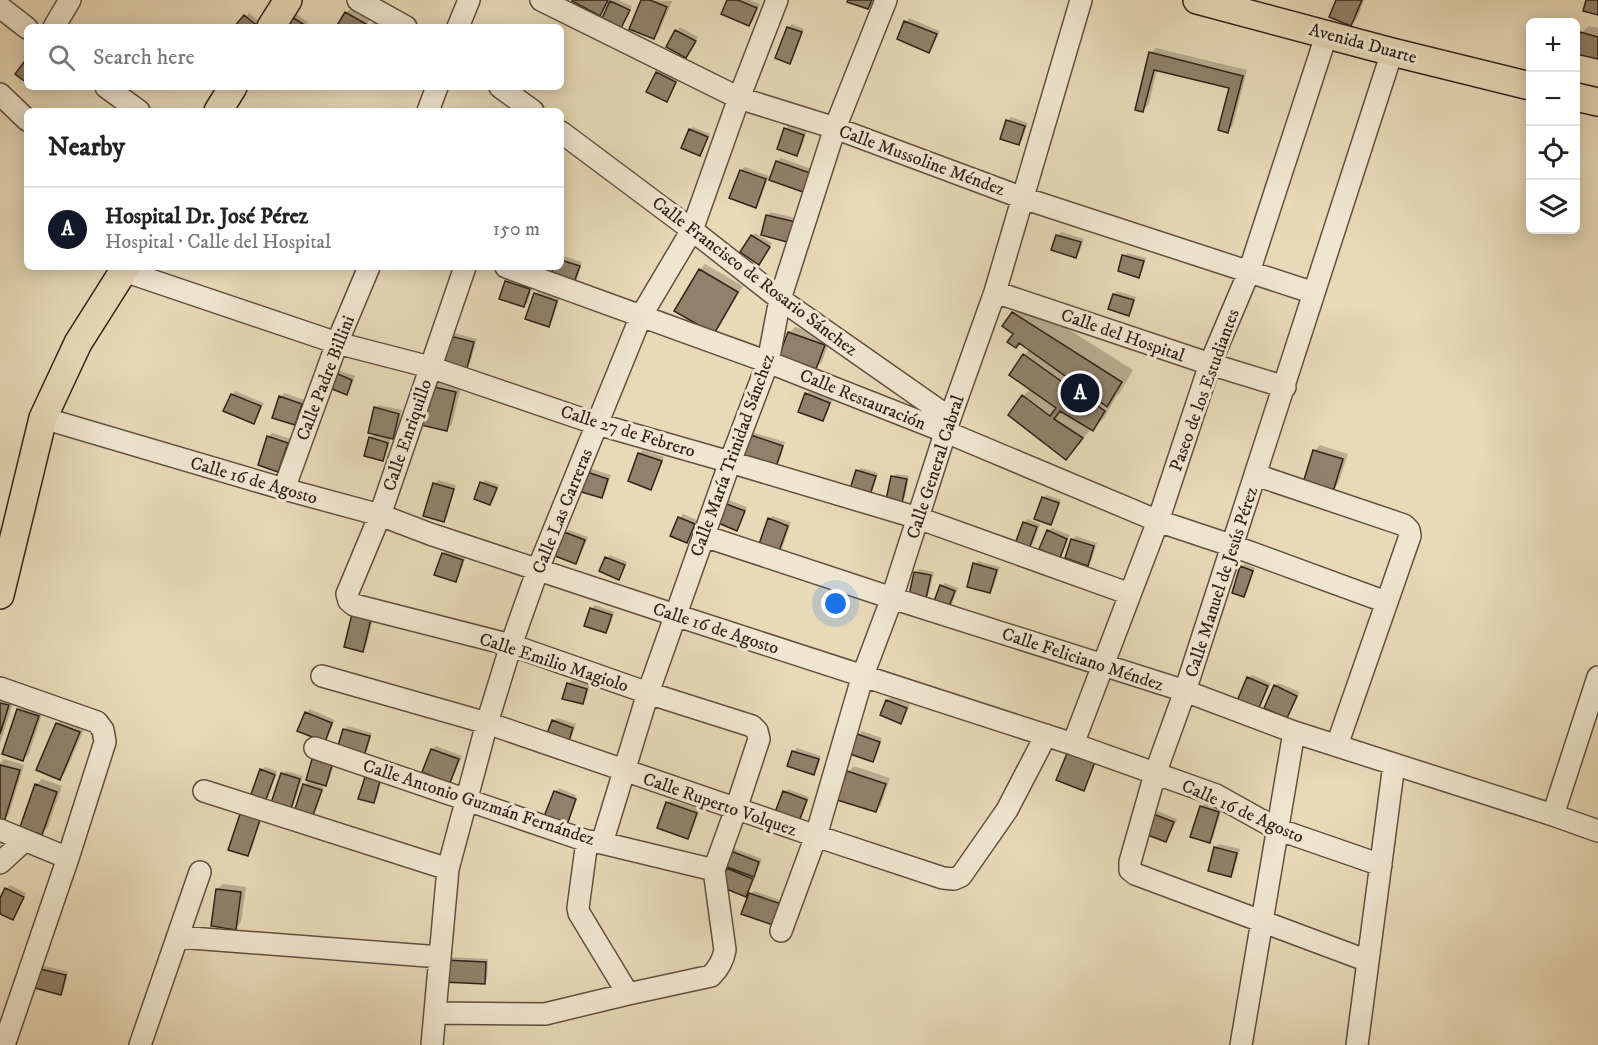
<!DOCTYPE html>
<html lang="en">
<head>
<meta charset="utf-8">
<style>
  :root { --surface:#fff; --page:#f6f6f6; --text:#222; --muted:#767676; --line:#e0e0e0; --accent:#111827 }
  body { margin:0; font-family:"IM FELL DW Pica",serif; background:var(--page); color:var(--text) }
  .controls { position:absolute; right:18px; top:18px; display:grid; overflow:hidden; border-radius:9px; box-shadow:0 3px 15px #0003 }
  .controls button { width:54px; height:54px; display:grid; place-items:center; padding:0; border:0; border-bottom:2px solid var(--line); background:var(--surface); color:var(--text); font:30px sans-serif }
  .you { position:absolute; left:836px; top:604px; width:21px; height:21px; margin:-15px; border:4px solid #fff; border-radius:50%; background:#1a73e8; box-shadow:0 0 0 9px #1a73e833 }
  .badge { display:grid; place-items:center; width:39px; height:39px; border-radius:50%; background:var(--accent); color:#fff; font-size:20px; font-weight:700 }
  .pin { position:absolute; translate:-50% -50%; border:3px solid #fff; box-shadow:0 2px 6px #0006 }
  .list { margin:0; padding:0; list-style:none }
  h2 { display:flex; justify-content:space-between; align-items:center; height:78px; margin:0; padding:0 24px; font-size:26px }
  h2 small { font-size:20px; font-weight:400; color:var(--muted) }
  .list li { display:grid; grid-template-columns:39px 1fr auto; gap:18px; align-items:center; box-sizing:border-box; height:84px; padding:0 24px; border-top:2px solid var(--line) }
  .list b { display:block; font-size:22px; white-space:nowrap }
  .list p { margin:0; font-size:20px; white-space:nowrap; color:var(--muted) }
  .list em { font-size:20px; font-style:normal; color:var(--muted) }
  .icon { flex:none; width:33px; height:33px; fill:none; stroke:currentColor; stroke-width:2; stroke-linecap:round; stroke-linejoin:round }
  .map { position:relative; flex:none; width:1598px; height:1045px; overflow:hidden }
  .search { position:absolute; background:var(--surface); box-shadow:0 3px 15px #0003; left:24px; top:24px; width:540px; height:66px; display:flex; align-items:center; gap:15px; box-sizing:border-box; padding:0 21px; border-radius:9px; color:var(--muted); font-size:22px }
  .panel { position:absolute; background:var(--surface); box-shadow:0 3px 15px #0003; left:24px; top:108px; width:540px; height:162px; border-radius:9px }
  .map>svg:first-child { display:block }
  .shadow { fill:#0003 }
  .building { fill:#91816b; stroke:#322219; stroke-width:1.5 }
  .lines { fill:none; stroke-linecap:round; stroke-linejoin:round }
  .minor-casing { stroke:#605040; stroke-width:24 }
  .major-casing { stroke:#322219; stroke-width:30 }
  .minor { stroke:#f0e6d0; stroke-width:21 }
  .major { stroke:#e8d9b7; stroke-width:27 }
  .labels { text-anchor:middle; stroke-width:6; stroke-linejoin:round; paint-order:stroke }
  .street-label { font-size:18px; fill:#322219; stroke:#f0e6d0 }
</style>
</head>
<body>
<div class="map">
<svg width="1598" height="1045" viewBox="0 0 1598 1045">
  <rect width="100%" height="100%" fill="#e8d9b7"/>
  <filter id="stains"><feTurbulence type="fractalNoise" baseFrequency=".00333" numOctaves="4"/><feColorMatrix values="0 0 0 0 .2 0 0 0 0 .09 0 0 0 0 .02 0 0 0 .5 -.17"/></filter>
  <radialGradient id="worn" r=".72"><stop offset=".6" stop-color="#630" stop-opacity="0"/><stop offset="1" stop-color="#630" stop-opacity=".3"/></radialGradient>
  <path class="shadow" d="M574,0H610L607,6L613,0H619L632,6L625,22L621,26L610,3L600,14Z
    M642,0L672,1L659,32L654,38Z
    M729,0H749L760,4L753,21L749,25Z
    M1338,0H1364L1357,19L1351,25Z
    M352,7L371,18L365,27H338L346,13Z
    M249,13L263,24L261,27H236Z
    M296,14L308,22L305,27H287Z
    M377,18L392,27H370Z
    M909,18L940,31L932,48L929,51L906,22Z
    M792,24L804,29L793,59L790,62L788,28Z
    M1589,26L1598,28V58L1581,33Z
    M680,27L698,37L686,56L668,46L676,31Z
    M1156,48L1247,70L1233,125L1228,131L1230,87L1157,69L1149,104L1143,110L1151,53Z
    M660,70L679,78L670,96L666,100L657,73Z
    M1011,117L1028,123L1022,140L1019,143L1007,121Z
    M789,125L807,131L800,151L796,155L785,129Z
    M693,127L710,134L703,151L700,154L690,130Z
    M781,158L812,169L806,186L803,190L777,161Z
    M745,167L769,176L759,202L755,206L741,170Z
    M771,212L799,219L794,238L767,216Z
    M1061,232L1084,239L1079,253L1076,256L1057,236Z
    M755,233L772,243L762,259L752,236Z
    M1127,253L1146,258L1142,272L1139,276L1124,256Z
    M561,255L582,262L577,280L573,283L555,267H561Z
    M705,264L743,286L720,326L714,332L700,270Z
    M510,278L533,286L528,302L524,306L506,282Z
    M539,290L560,297L552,321L548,325L535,294Z
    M1117,291L1136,297L1132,311L1128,314L1114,294Z
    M1025,302L1133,370L1119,394L1114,398L1115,399L1104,418L1092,429H1091L1066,458L1023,396L1031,389L1024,355L1030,349L1015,333L1013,313Z
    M795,327L830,339L822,362L816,367L789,333Z
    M455,333L477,339L470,363L466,366L451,336Z
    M338,370L355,376L350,389L346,393L329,386Z
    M438,381L461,387L452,424L447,429L432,387Z
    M810,390L833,399L826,416L823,420L807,394Z
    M235,391L264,403L257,418L254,422L232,395Z
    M284,393L305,400L298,420L295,423L281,397Z
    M379,405L402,410L396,434L391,437L386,456L383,460L370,438L375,433V408Z
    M752,432L785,442L779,461L776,465L743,454Z
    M272,433L291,439L282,467L278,470L259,464L269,436Z
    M1320,445L1348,454L1338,484L1332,490L1314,451Z
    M643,450L664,457L654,484L651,488L630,480L640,453Z
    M589,468L611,475L605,493L602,496L579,490Z
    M861,468L878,473L872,493L869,497L857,471Z
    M896,474L909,476L905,498L901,502L892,477Z
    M438,480L456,485L447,517L443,521L435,484Z
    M485,480L499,485L493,500L490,503L482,483Z
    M1047,495L1061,500L1054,520L1050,523L1043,498Z
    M729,500L747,507L740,525L737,529L725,504Z
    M683,514L697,520L690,538L686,541L672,535L680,518Z
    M772,516L791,522L782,549L778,552L769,519Z
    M1028,519L1040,524L1033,544L1029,547L1024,523Z
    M1052,528L1070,535L1063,552L1059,556L1048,531Z
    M569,530L588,537L579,559L576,563L565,533Z
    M1076,536L1097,543L1091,561L1088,564L1072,540Z
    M446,550L466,556L459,577L455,580L443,554Z
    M610,555L627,562L622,574L619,578L607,558Z
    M978,561L1000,567L993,588L990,592L975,564Z
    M1245,564L1255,568L1247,592L1244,595L1242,567Z
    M919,569L934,572L929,593L926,597L915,573Z
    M945,583L958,588L952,604L948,608L941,586Z
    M595,605L614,612L609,628L606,631L591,609Z
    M374,616L366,647L363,651L346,646Z
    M1252,675L1271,683L1261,705L1258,708L1248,678Z
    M572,680L590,685L586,699L582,703L568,684Z
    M1278,683L1300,692L1290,713L1287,717L1275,686Z
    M0,696L14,700L0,744Z
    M891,697L910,704L904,719L900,722L882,715L887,700Z
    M24,704L43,711L29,754L23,759L18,710Z
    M310,709L335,720L328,737L324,740L306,713Z
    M63,718L85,727L65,773L60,778L38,770L58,723Z
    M557,718L576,724L570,741L553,721Z
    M348,726L372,733L367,751L363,755L344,730Z
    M862,731L882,738L876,757L872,760L852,753L859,734Z
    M436,746L462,756L453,777L450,781L424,771L432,749Z
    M797,748L821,756L817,769L813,773L794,751Z
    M317,757L335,762L329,780L325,784L319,782L318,785L324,787L316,810L313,813L304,785L310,779L314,760Z
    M4,759L24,765L9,814L4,820L0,819V763Z
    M854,766L890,778L881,805L876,811L848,772Z
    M265,767L277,771L268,797L265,801L261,770Z
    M286,771L303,776L294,804L290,807L282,774Z
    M369,774L382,778L377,798L373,802L366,778Z
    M42,779L62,786L48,827L42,833L36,785Z
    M559,788L576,795L566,826L555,792Z
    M788,789L809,797L801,819L797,822L785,792Z
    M671,800L700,809L691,833L688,837L668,803Z
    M1205,803L1222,808L1213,838L1209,842L1202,807Z
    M1158,811L1177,819L1169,837L1166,841L1154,815Z
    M263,814L251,851L247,855L230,849Z
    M1219,844L1240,849L1234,872L1231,875L1215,847Z
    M733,848L762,859L757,871L754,874L756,875L749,892L746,895L727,869L730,866L724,864Z
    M223,884L246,887L241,922L235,928L217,889Z
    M10,885L26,893L16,915L13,919L0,913V902L6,889Z
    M754,891L783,901L773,923L750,894Z
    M449,957L488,959L487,979L484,983L444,980Z
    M41,965L68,972L64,990L60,993L33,986Z"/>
  <path class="building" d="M573,0H608L600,16L572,1Z
    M641,0H650L667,7L654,39L629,29Z
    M727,0H738L757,8L749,26L721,14Z
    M848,0H872L868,9L847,2Z
    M1336,0H1362L1351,26L1329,17Z
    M1586,0H1598V15L1583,11Z
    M610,1L630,10L621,28L602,18Z
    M345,12L366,24L364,27H336Z
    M244,15L259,27H234Z
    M292,17L306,26L305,27H285Z
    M904,21L937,34L929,53L897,39Z
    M787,27L802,32L790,64L775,58Z
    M675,30L696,41L686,58L666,47Z
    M1580,32L1598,37V59L1576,54Z
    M1149,52L1243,76L1228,133L1218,130L1229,88L1154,70L1143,112L1135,110Z
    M27,58V83L15,74Z
    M656,72L676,82L667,102L646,92Z
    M1006,120L1025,126L1019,145L1000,139Z
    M784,128L804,135L797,156L777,149Z
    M689,129L708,137L700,156L681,148Z
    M776,161L810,173L803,192L769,180Z
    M740,170L766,179L756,208L729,198Z
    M766,215L796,222L791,243L761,235Z
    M751,235L770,247L759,265L740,252Z
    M1056,235L1081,242L1076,258L1051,250Z
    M1122,255L1144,261L1139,278L1118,271Z
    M561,260L580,266L573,285L550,277L553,267H561Z
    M699,269L738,292L714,334L674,311Z
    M505,281L530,289L524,307L499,299Z
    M534,293L557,301L549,327L525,319Z
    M1113,294L1134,300L1129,316L1108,309Z
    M1012,312L1122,382L1107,407L1077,384L1073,389L1105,411L1093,431L1060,411L1054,419L1083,438L1066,460L1008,415L1022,395L1050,416L1056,408L1009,375L1023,354L1068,386L1072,381L1019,343L1016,348L1007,342L1013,334L1002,326Z
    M788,332L825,345L816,369L779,356Z
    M450,336L474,342L467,368L443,362Z
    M333,372L352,380L347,395L327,387Z
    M430,386L456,392L447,431L421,425Z
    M805,393L830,403L823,421L798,412Z
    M231,394L261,406L254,424L223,411Z
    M279,396L302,404L295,425L272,418Z
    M374,407L399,414L393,439L368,433Z
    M748,434L783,446L776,467L741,455Z
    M267,436L288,443L278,472L258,465Z
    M369,437L388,443L383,461L364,456Z
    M1313,450L1343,459L1333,492L1303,483Z
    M638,453L662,461L651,490L628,481Z
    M856,470L876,476L869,498L849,492Z
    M584,471L608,479L602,498L578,491Z
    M891,476L907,479L902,503L886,500Z
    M480,482L497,488L490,505L474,499Z
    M433,483L454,489L444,522L423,516Z
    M1042,497L1059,503L1051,525L1034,519Z
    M724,503L745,511L737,531L716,522Z
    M678,517L695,524L687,543L670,536Z
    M768,518L788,526L778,554L758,547Z
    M1023,522L1037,527L1029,549L1015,544Z
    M1047,530L1067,539L1060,558L1039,549Z
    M564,532L585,540L576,564L555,556Z
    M1071,539L1094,546L1088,566L1065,558Z
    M442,553L463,560L456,582L434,575Z
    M605,557L625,565L619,580L599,571Z
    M973,563L997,570L990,593L967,587Z
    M1240,566L1253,571L1244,597L1232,593Z
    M914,572L931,575L926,599L909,595Z
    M940,585L955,591L948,609L933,604Z
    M590,608L612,615L606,633L584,626Z
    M352,614L371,619L363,652L344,647Z
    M1247,677L1268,686L1258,710L1237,701Z
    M567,683L587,689L583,704L562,699Z
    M1274,685L1297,696L1287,718L1264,708Z
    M886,700L907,708L901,724L880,715Z
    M0,703L9,705L0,734Z
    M17,709L39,716L23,761L2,754Z
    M305,712L332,723L325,742L297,731Z
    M552,720L573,728L567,747L545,739Z
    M56,723L80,732L60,780L36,770Z
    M343,729L370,736L364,756L337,749Z
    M857,734L880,742L873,762L850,754Z
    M431,749L459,759L450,783L422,772Z
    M792,751L819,759L814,775L787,766Z
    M1068,751L1095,762L1084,791L1056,780Z
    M312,759L332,765L326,786L306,780Z
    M0,765L20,770L4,822L0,820Z
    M260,769L275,775L265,802L250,797Z
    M847,771L886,784L876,812L837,800Z
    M281,773L300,779L291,809L271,803Z
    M365,777L380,781L374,803L358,799Z
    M35,784L57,792L42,835L20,827Z
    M303,784L322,790L313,815L295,809Z
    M554,791L576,799L566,828L543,819Z
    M783,791L807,800L798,824L774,815Z
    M666,802L697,813L688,839L657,828Z
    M1200,806L1219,812L1210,843L1190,837Z
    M241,811L261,817L248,856L228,850Z
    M1153,814L1174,822L1166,842L1145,834Z
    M1214,847L1237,853L1231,877L1208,871Z
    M728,850L759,862L754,877L722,865Z
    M726,868L753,879L746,897L719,886Z
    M5,888L24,897L13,920L0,914V898Z
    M216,889L241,892L236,930L211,926Z
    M749,893L781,904L773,925L741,914Z
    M444,960L486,962L485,984L443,982Z
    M36,968L66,975L61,995L31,987Z"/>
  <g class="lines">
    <g class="minor-casing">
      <path id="minor" d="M358,0L406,27
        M541,0L739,98L835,128L1023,198L1314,293
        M0,7L27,28
        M54,27L70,0
        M458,27L469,0
        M106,87L139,111
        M500,87L533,111
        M0,94L27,120
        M428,111L437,87
        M561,132L692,230L780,299L950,418
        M506,267L768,362L946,432L1158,521L1233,546L1386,602
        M124,271L337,343L430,367L597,424L730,462L918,518L1130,594
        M995,292L1210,364L1285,387
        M43,418L284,489L380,515L430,534L675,615L1073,744L1216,795L1277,829L1381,865
        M1256,475L1404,525L1409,530L1410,536L1337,745
        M284,489L337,343L369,267
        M704,536L892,598L1185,691L1294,732L1553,815L1598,831
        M322,676L487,723L816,836L943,878L954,879L961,876L1007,810L1046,735
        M0,688L97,722L103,730L105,742L68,858L4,1045
        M1073,744L1158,521L1210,364L1249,272L1327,33
        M315,748L587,841L602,843L714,870
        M204,791L448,869
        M1553,815L1598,677
        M0,830L68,858
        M587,841L578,908L579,913L628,994
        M602,843L648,693L730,462L768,362L780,299L835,128L886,0
        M0,863L24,841
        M781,931L816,836L863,675L892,598L950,418L995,292L1081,0
        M178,937L440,957
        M1368,961L1135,874L1130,870V862L1155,774L1185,691L1392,52
        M435,1013L545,1014L628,994L711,976C719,968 723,961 725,950L714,870L736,809L759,739L757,731L752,726L648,693L511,645L354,605L349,601L347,594L380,515L465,267
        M140,1045L200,872
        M432,1045L448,869L487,723L511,645L538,569L641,316L692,230L739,98L777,0
        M1241,1045L1294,732
        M1357,1045L1394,764"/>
    </g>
    <g class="major-casing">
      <path id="major" d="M1197,0L1392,52L1530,86
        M271,27L288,0
        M1576,97L1598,102
        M218,111L233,87
        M0,595L43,418L78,343L126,267"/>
    </g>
    <use href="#minor" class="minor"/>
    <use href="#major" class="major"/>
  </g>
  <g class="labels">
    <g class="street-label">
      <text transform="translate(1363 43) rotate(15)" y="6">Avenida Duarte</text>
      <text transform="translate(922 160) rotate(20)" y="6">Calle Mussoline Méndez</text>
      <text transform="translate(755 276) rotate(37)" y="6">Calle Francisco de Rosario Sánchez</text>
      <text transform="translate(1123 335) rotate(19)" y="6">Calle del Hospital</text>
      <text transform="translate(325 378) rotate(-69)" y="6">Calle Padre Billini</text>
      <text transform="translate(1204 390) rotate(-70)" y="6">Paseo de los Estudiantes</text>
      <text transform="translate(863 399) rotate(22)" y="6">Calle Restauración</text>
      <text transform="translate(628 431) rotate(17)" y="6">Calle 27 de Febrero</text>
      <text transform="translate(407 435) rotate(-71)" y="6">Calle Enriquillo</text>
      <text transform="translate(732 455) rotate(-70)" y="6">Calle María Trinidad Sánchez</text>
      <text transform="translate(935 467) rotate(-72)" y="6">Calle General Cabral</text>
      <text transform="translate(254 480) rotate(16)" y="6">Calle 16 de Agosto</text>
      <text transform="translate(562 511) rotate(-68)" y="6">Calle Las Carreras</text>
      <text transform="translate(1221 582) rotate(-72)" y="6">Calle Manuel de Jesús Pérez</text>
      <text transform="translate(716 628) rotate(18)" y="6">Calle 16 de Agosto</text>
      <text transform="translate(1083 659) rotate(18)" y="6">Calle Feliciano Méndez</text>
      <text transform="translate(554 662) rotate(18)" y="6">Calle Emilio Magiolo</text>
      <text transform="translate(479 802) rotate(18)" y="6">Calle Antonio Guzmán Fernández</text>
      <text transform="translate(720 804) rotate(19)" y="6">Calle Ruperto Volquez</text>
      <text transform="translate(1243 811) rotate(24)" y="6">Calle 16 de Agosto</text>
    </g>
  </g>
  <rect width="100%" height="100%" filter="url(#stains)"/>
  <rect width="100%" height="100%" fill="url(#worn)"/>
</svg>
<div class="controls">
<button>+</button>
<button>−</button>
<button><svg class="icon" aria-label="locate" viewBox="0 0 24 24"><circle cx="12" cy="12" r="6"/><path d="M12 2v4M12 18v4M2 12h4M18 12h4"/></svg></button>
<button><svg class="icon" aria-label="layers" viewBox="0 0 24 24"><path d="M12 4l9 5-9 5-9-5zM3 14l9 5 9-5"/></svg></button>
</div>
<div class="you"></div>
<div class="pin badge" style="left:1080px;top:393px">A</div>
<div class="search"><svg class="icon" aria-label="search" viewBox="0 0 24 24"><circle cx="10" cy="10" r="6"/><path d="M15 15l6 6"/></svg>Search here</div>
<section class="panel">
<h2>Nearby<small></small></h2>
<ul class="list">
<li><span class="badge">A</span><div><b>Hospital Dr. José Pérez</b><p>Hospital · Calle del Hospital</p></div><em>150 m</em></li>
</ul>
</section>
</div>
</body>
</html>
